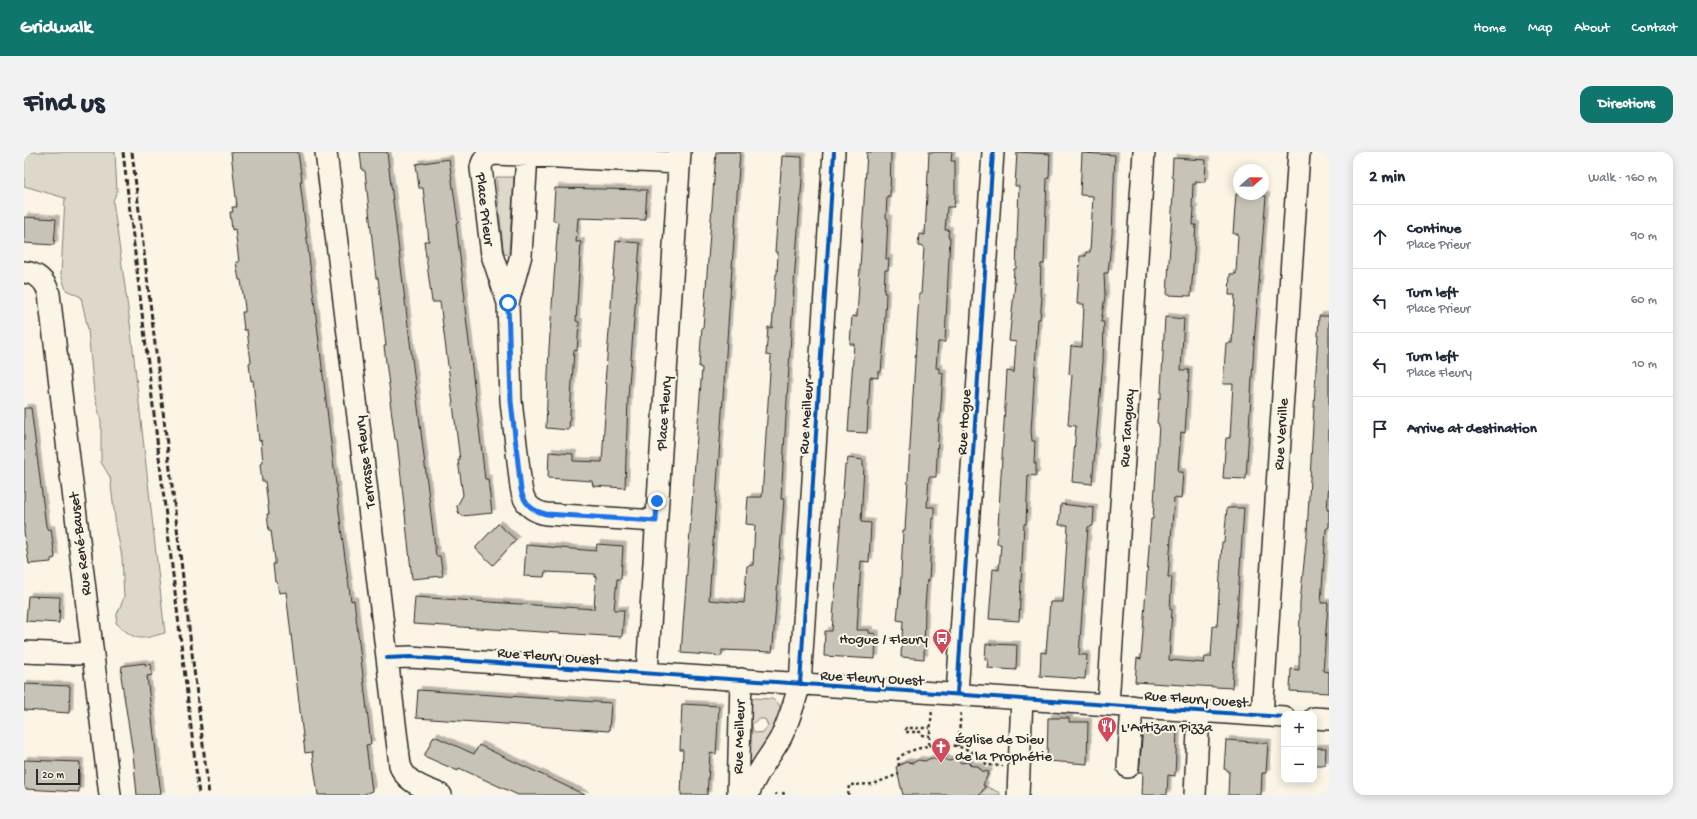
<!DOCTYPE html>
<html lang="en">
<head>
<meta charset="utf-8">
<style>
  :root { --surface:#fff; --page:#f2f2f3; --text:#1f2937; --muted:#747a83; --line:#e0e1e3; --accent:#0f766e }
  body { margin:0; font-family:"Gochi Hand",sans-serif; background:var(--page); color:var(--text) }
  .controls { position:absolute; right:12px; bottom:12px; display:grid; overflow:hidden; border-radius:8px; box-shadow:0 2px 10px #0003 }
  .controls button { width:36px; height:36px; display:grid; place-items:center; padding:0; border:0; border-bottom:1px solid var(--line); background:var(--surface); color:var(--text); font:20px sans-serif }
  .compass { position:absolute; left:1209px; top:12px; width:36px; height:36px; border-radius:50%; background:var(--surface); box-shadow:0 2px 10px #0003; rotate:70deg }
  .scale { position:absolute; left:12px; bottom:10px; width:44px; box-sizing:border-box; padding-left:4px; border:2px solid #2b2b2b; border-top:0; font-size:11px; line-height:14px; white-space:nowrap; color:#2b2b2b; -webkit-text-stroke:3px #fcf5e5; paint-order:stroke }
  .stop { position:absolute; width:12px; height:12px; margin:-9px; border:3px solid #1a73e8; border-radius:50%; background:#fff }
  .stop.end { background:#1a73e8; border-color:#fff; box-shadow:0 1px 4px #0008 }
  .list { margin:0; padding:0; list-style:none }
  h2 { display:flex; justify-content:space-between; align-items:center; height:52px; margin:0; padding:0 16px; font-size:17px }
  h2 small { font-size:13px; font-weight:400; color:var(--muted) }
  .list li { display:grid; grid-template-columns:26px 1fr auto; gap:12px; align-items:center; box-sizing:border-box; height:64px; padding:0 16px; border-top:1px solid var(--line) }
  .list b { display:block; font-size:15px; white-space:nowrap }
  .list p { margin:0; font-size:13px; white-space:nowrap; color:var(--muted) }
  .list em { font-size:13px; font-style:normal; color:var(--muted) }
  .icon { flex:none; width:22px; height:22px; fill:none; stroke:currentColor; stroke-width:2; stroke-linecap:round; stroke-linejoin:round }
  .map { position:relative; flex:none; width:1305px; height:643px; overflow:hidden; border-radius:12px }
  header { display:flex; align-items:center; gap:24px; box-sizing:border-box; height:56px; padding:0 20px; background:var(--accent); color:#fff }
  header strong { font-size:19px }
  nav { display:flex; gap:22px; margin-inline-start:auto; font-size:14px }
  .intro { display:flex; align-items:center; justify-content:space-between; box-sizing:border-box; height:96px; padding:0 24px }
  h1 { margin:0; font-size:28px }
  .button { padding:10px 18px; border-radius:12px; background:var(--accent); color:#fff; font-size:14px; font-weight:700 }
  main { display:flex; gap:24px; padding:0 24px }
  aside { flex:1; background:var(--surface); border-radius:12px; box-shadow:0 2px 10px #0003 }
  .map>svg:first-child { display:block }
  .green { fill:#ded8ca; stroke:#84827a; fill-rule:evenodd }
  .building { fill:#c8c3b7; stroke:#2b2b2b; filter:url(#shadow) }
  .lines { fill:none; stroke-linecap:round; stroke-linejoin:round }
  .minor-casing { stroke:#2b2b2b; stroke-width:24 }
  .path { stroke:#2b2b2b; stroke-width:2.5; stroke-dasharray:3 3; stroke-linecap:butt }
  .minor { stroke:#fcf5e5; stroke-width:21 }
  .rail { stroke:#2b2b2b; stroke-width:3; stroke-dasharray:6 3; stroke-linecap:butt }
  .cycleway-casing { stroke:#fcf5e5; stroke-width:6 }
  .cycleway { stroke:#0057b8; stroke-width:4 }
  .route { stroke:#1a73e8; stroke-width:5 }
  .labels { text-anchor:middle; stroke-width:4; stroke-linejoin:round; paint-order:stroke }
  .street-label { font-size:15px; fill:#2b2b2b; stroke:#fcf5e5 }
  .poi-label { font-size:15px; fill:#2b2b2b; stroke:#fcf5e5; text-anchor:start }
</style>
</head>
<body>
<header>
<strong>Gridwalk</strong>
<nav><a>Home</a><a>Map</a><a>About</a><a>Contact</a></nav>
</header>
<div class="intro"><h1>Find us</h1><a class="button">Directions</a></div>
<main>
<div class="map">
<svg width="1305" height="643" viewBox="0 0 1305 643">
  <defs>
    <filter id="shadow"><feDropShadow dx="3.5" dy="-3.5" stdDeviation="0" flood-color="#0004"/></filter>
  </defs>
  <rect width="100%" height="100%" fill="#fcf5e5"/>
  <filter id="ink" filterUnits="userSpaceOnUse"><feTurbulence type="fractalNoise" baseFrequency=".025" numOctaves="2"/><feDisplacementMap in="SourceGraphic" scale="8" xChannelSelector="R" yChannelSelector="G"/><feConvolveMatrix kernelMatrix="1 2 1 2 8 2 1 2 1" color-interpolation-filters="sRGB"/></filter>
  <g filter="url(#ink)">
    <path class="green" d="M0,0H91L93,39L89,49L106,171L141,481C115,488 113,490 92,471L93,462L100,446L98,405L92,374L86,325L77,310V269L70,241L64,178L57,145L42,138L37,122L41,46L0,34Z
      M472,25H488L490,26L485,100L482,103L480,101L479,96Z
      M729,546L748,547L755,552C762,569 736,599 727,613L723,610L726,549ZM734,567H741L744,574L739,580L732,581L729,579L728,572Z
      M961,634L976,641V643H956Z"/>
    <path class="building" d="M207,0H274L278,29H276L318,384L327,449L330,448L347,592L342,593L348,639L338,643H294L288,600L281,601L262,440L255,441L253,430H251L249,412H251V408L247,379H245L243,362H245L241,329H238L236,312L239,311L237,288L235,289L229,228L227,229L225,211L227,210L223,178H220L218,160H221V156L217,128H215L212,110H215L211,77L208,78L206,60H209L208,55H213Z
      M336,0H363L412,404H416L419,424L388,427L373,288L371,287L366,249H367L360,194H362L354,126H352L341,19L338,18Z
      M692,0H716L685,448L720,451L723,414L729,413L731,373L722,372L724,345H738L747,204L742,203L744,175L748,176L752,122H753L754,100H751L758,4L778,5V28L771,116L757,347H760L749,492L748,500L698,498V504L657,501L678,216L675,215L678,175L679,176Z
      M843,0H867L866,44H863L862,66L864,67L862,107H865L864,118H861L860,141H862L860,187L857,220H854V226L846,225L843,281L824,280L830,192H826L828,164L833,165Z
      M905,0H928L927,9H931V44L930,55H923L921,78H925L924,85H926L921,190H914L912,216H915V220L919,221L916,267H915L912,325H905L903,355H910V367L908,366L905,429L903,428L901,455L900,507L877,505L879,469L873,468L875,446H876L879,378H881L895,142H897L900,95L894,94L895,82L901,83Z
      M993,0L1026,2L1025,26H1023L1020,112H1017L1016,144L1018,145L1016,167H1014L1007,279L1008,289H1011L1010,311H1012V324L1004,323L1003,348L1002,372H1000L995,469L965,467L969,417L975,418L977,392H973L983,219L990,220L991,204L992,190L985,189L991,131H989L990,117H992L993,90L995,34H991Z
      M1058,1L1091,3L1088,82L1084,121H1080L1081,144L1077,170H1080L1079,210L1068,332L1048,330L1052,274L1044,273L1048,223L1045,222L1047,194L1058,195L1060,152H1053L1056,104H1062V100H1066L1069,44L1056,43Z
      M1149,6L1182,8L1181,30L1172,29V32H1169L1168,56H1170L1169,73H1172L1167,144L1143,143L1150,26L1148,25Z
      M425,7L434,71H432L441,147L440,148L461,327H464L468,361L438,364L434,360L433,354L439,343L434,308H436L416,150H408L400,89H405L399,36H395L392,12Z
      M531,36L623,38L621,68L554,66L552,90H557L552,169L555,170L553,199L550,198L545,278L522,276L525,196L534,70L529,68Z
      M1212,42L1242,44L1230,192L1222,327L1199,326L1202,286H1206L1209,232H1199L1202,191H1208L1211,143H1205L1206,122H1212L1214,82H1209Z
      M0,65L32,67L30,93L0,91Z
      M592,89L616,91L604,245L601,336L569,334L568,329L524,326L525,300L549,302V309L578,310L583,231H581Z
      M1295,164H1305V331L1303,358H1305V375L1302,377L1297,451H1304L1299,519L1305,520V541L1266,539L1267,517L1275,518L1276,450L1283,381Z
      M1141,165L1160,167L1157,218H1165L1161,281L1157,280L1154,320H1159L1157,347L1150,346L1147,387L1144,425H1148L1146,457H1148L1145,508L1180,511L1181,505H1187L1189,474H1193L1198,390H1200L1203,356H1220L1208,536L1111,530L1113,506L1117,507L1127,367H1129L1135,272L1133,271L1135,246H1137V239Z
      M0,256H7L22,374L24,378L27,377L31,406L27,407V410L5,412L0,380Z
      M824,306L839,308V314H840L837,370L847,371L845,410L837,409L833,478H845V481L852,482L851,507L800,504L801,479H808L821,313H823Z
      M1037,352L1070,356L1069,374L1064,375L1055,503H1063L1061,527L1016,524L1017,500L1022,501L1026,450H1039L1044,373H1035Z
      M474,372L492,388L469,413L452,397V395Z
      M573,392L599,394L597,427H593L590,458H600L598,485L389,472L391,445L570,457L572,425H571V422L521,420L520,425L500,424L502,393L572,399Z
      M4,444L36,445L35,471L2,469Z
      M962,492L993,493L992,518L963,516L964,508L961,507Z
      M121,511V513L127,512L128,523L123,524L137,643H113L109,602L97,524L98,514Z
      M0,532L46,534L45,561L0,558Z
      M394,538L587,551L585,579L392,566Z
      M658,552L695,554L692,602L686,601L683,643H657L659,598H656Z
      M1024,566H1045V570H1064L1063,612L1023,609Z
      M1119,576L1153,578L1151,624L1144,623L1143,643H1118L1119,620H1115Z
      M410,584L450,602L455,593L561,643H494L435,616L434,619L400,604Z
      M1202,588L1244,591L1242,621H1238L1237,643H1204L1205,619L1200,617Z
      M1290,596H1302L1301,613H1290Z
      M907,606L913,608L919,606L925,609L932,607L937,611L944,610L948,614H954L958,619L965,620L959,633L961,634L956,643H879L872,615L882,610L889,611L894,608L901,609Z
      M0,608L56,610L55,640L0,637Z"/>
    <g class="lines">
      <g class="minor-casing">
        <path id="minor" d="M302,0L376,613C381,631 402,636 417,643
          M0,120C13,121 22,129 25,142L86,643
          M484,151L497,103L503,2
          M632,369L522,362C507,359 499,350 497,335L487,249L484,151L468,103L457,16C458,7 464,2 473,2L655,11
          M0,500L53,502L68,500
          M363,506L386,505L1260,565
          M623,521L656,0
          M933,542L969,0
          M1084,552L1120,0
          M1238,563L1275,0
          M1290,566L1305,567
          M1104,615L1108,554
          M714,643L717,527
          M724,643C731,622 745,606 756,587C765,570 770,551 776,532L810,0
          M994,643L998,546
          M1171,643L1175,558"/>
      </g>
      <path class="path" d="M906,584L898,583V580H881L882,576H906
        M905,593L908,557
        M934,594L937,559
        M919,606V592
        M875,614L874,607C879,601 886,599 893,597C918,588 946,592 963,613L979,614
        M759,640L760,643
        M752,643V641
        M824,643L825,633L849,632L875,622"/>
      <use href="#minor" class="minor"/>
      <path class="rail" d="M99,0L175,643
        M108,0L185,643"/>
      <g class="cycleway-casing">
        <path id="cycleway" d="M363,506L386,505L1260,565
          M776,532L810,0
          M933,542L969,0"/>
      </g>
      <use href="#cycleway" class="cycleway"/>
    </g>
  </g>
  <g class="lines" filter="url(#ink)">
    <path class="route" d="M484,151L487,249L497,338C500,352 508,359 522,362L632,369L633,349"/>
  </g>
  <defs>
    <g id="bus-pin" transform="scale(1)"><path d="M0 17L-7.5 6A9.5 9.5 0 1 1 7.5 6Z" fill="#d1495b" stroke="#fcf5e5"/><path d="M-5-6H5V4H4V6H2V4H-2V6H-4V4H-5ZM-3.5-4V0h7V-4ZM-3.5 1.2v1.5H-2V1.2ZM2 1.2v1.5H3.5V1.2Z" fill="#fff"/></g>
    <g id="restaurant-pin" transform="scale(1)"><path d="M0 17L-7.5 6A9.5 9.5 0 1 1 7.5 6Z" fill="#d1495b" stroke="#fcf5e5"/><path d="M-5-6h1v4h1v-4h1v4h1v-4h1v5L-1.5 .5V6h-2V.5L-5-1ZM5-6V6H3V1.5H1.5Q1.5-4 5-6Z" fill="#fff"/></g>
    <g id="church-pin" transform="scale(1)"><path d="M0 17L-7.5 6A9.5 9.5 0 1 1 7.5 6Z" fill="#d1495b" stroke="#fcf5e5"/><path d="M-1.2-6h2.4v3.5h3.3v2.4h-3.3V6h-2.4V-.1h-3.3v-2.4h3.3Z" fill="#fff"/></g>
  </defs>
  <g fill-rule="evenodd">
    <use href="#bus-pin" x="918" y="486"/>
    <use href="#restaurant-pin" x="1083" y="574"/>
    <use href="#church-pin" x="917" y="595"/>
  </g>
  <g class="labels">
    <g class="street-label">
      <text transform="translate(462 57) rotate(83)" y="5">Place Prieur</text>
      <text transform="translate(639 261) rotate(-86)" y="5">Place Fleury</text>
      <text transform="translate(781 265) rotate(-86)" y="5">Rue Meilleur</text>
      <text transform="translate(939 270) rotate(-86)" y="5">Rue Hogue</text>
      <text transform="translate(1102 276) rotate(-86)" y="5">Rue Tanguay</text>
      <text transform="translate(1256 282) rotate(-86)" y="5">Rue Verville</text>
      <text transform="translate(340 310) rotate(-97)" y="5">Terrasse Fleury</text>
      <text transform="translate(55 392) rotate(-97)" y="5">Rue René-Bauset</text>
      <text transform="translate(525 503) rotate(4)" y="5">Rue Fleury Ouest</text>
      <text transform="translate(848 525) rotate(3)" y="5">Rue Fleury Ouest</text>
      <text transform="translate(1172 546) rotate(4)" y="5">Rue Fleury Ouest</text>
      <text transform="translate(714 585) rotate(-88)" y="5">Rue Meilleur</text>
    </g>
    <g class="poi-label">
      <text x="904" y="491" text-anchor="end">Hogue / Fleury</text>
      <text x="1097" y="579">L'Artizan Pizza</text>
      <text x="931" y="591">Église de Dieu<tspan x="931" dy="17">de la Prophétie</tspan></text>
    </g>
  </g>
</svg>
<div class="controls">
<button>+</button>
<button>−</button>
</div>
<svg class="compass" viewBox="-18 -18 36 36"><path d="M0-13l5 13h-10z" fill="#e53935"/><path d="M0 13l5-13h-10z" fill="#747a83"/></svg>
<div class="scale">20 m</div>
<div class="stop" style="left:484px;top:151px"></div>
<div class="stop end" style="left:633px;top:349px"></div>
</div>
<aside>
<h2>2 min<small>Walk · 160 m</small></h2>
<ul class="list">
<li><svg class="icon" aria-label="ahead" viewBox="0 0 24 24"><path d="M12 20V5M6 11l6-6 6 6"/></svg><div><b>Continue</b><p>Place Prieur</p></div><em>90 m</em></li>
<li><svg class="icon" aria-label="left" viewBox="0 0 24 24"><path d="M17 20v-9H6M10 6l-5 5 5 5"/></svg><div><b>Turn left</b><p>Place Prieur</p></div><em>60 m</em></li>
<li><svg class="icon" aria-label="left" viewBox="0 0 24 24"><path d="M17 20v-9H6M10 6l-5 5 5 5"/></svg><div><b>Turn left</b><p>Place Fleury</p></div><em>10 m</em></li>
<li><svg class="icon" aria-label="arrive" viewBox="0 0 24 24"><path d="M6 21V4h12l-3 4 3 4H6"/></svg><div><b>Arrive at destination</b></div></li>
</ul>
</aside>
</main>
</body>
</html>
